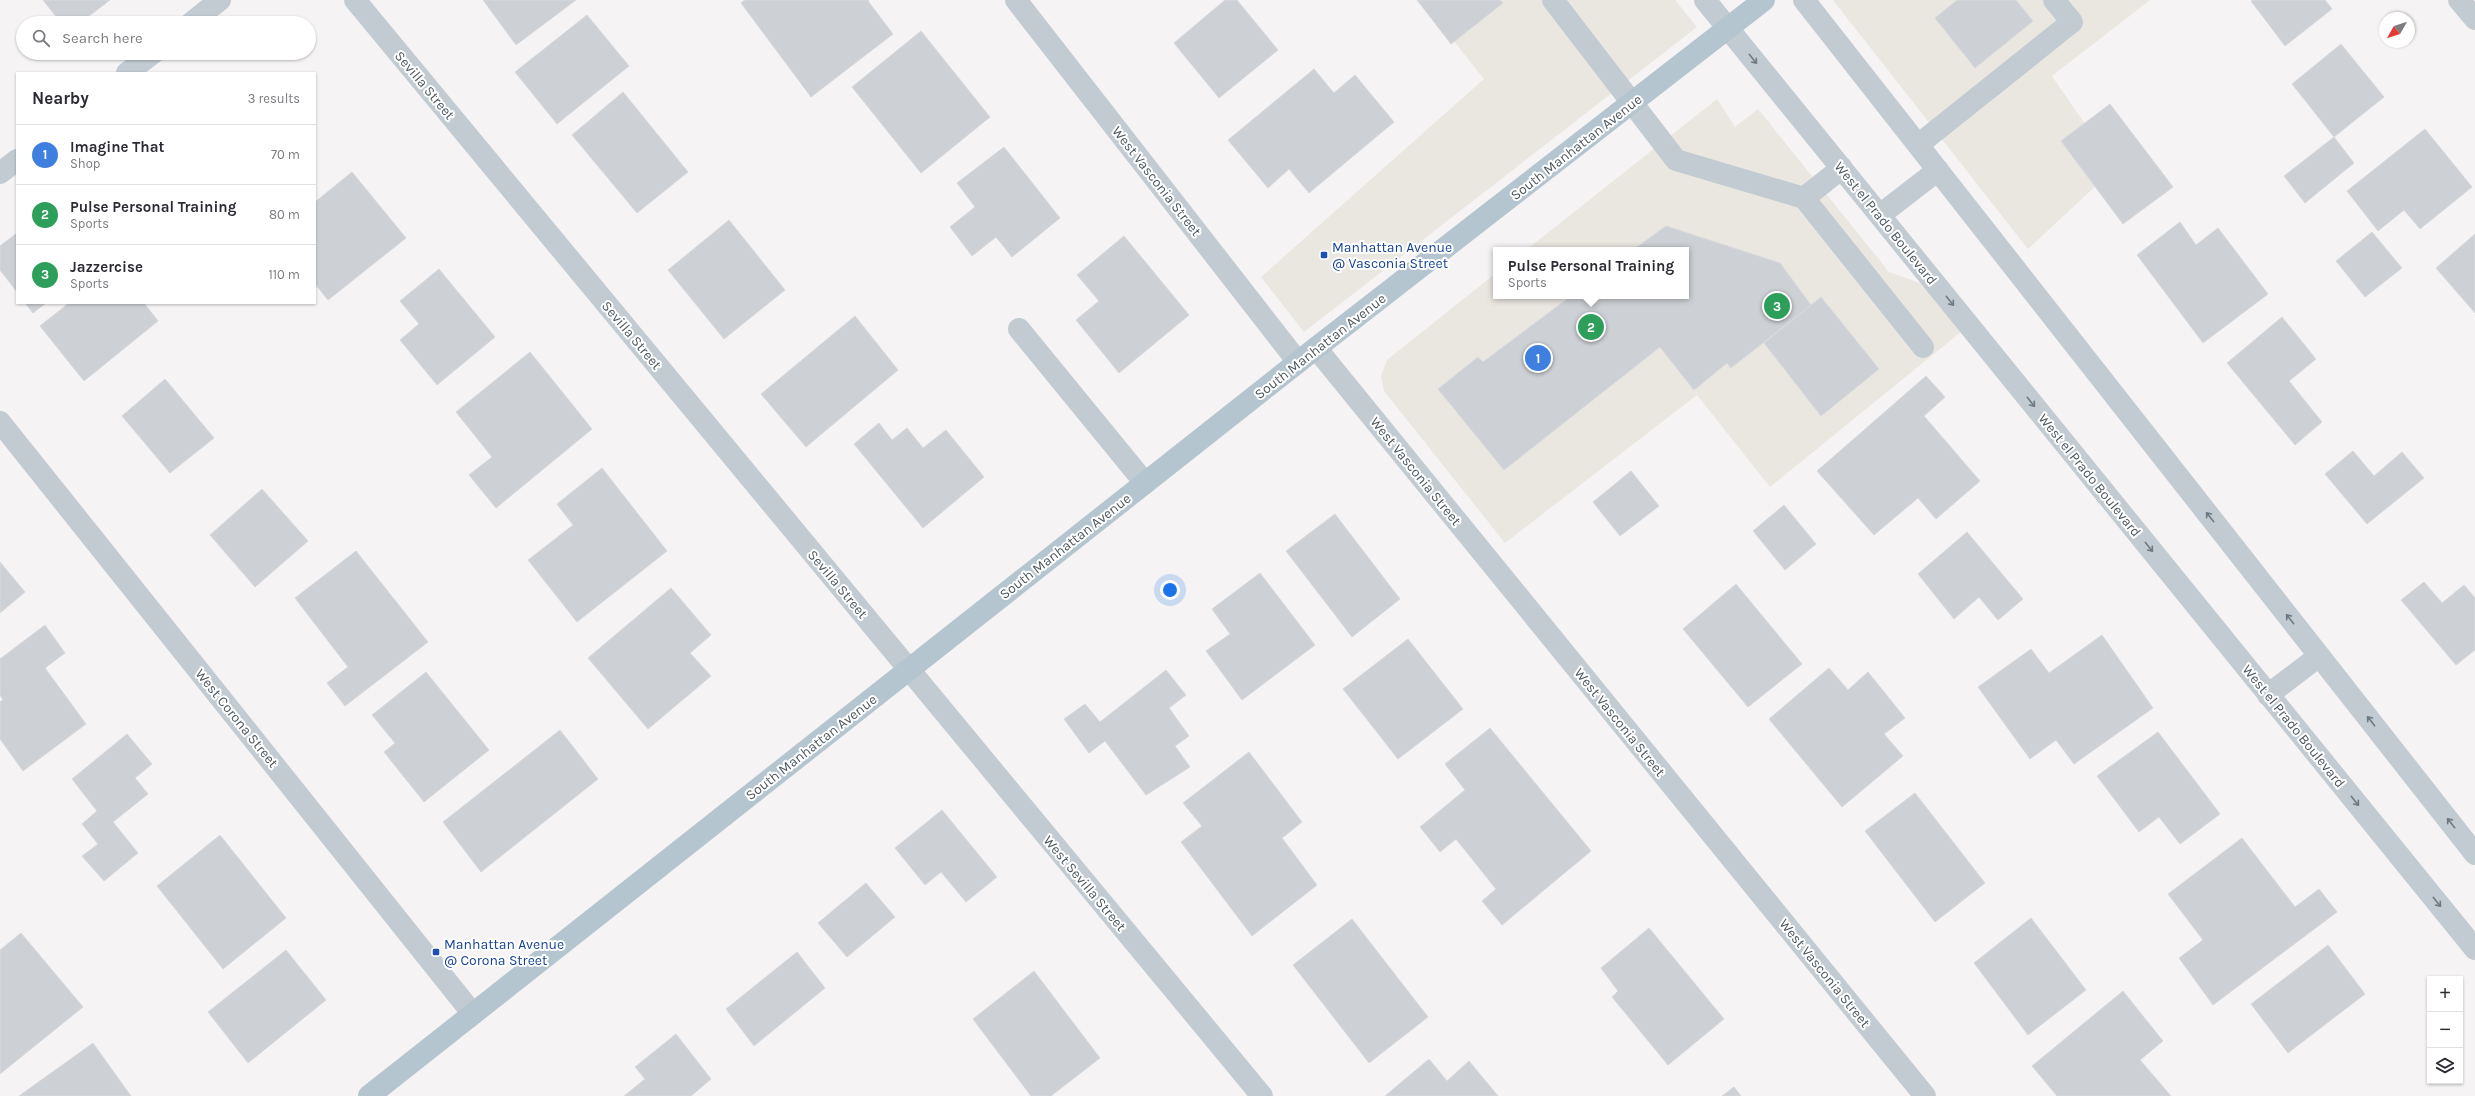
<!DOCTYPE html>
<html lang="en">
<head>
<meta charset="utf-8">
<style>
  :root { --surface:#fff; --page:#f2f2f3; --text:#2b2b33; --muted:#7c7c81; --line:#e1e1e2; --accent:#2563eb }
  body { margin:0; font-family:Karla,sans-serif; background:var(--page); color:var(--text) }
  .controls { position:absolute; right:12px; bottom:12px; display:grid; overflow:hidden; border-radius:0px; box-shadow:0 1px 3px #0004 }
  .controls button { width:36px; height:36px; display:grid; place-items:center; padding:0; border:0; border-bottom:1px solid var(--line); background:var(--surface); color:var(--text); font:20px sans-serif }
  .compass { position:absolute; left:2379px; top:12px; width:36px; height:36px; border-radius:50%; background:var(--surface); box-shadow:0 1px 3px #0004; rotate:231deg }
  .you { position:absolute; left:1170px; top:590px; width:14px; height:14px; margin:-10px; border:3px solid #fff; border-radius:50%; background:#1a73e8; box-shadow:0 0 0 6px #1a73e833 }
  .badge { display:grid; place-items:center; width:26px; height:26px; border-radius:50%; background:var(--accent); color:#fff; font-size:13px; font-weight:700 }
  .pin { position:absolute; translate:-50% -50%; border:2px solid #fff; box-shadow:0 1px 4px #0006 }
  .popup { position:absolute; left:1493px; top:247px; width:196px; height:52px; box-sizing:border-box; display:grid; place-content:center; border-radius:0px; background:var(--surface); filter:drop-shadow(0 1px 3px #0005); font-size:13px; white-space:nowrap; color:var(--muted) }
  .popup b { font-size:15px; color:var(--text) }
  .popup::after { content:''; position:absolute; left:50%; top:100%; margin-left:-8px; border:8px solid transparent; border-top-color:var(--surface) }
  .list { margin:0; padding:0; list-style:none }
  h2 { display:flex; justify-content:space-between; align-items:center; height:52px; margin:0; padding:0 16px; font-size:17px }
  h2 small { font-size:13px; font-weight:400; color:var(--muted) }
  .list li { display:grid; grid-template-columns:26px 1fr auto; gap:12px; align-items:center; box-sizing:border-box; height:60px; padding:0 16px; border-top:1px solid var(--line) }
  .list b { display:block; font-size:15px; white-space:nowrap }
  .list p { margin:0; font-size:13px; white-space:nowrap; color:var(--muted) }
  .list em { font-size:13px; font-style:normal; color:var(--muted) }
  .icon { flex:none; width:22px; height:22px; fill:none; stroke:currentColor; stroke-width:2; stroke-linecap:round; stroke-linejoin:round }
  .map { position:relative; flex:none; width:2475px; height:1096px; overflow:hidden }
  .search { position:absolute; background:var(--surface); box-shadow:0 1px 3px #0004; left:16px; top:16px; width:300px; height:44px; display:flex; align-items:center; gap:10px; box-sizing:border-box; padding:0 14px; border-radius:22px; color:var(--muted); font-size:15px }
  .panel { position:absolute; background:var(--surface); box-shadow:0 1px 3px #0004; left:16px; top:72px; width:300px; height:232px; border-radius:0px }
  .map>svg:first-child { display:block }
  .commercial { fill:#eae7e1 }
  .building { fill:#cdd0d4; stroke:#d7d9dd }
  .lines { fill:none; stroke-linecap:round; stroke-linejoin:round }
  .minor { stroke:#c1cbd1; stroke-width:22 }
  .major { stroke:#b4c5cf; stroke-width:22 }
  .oneway { stroke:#6e7a82 }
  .transit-dot { fill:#1a4fb4; stroke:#fff; stroke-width:1.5 }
  .labels { text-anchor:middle; stroke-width:4; stroke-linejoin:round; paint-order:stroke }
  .street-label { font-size:14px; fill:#4b5860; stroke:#fff }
  .transit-label { font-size:14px; fill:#164399; stroke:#fff; text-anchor:start }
</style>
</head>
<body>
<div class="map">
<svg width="2475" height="1096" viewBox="0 0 2475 1096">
  <rect width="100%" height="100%" fill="#f5f3f3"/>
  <path class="commercial" d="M1421,0H1675L1697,27L1304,332L1261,277L1484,79Z
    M1833,0H2150L2052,76L2115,168L2028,249Z
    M1717,99L1735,127L1758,109L1889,272L1923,284L1962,331L1770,487L1697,395L1505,543L1384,391L1381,376L1387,360L1496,273V296H1686V250H1526Z"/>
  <path class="building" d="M43,0H110L80,23H61Z
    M483,0H576L516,45Z
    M745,0H869L868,1L893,34L811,97L741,3Z
    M1225,0H1237L1278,50L1219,98L1174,43Z
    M1417,0H1500L1503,3L1451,44Z
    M1957,0H2016L2033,21L1975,68L1935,18Z
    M2253,0H2325L2332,9L2285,46L2251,1Z
    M587,15L629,66L557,124L515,72Z
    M921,31L990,117L921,173L852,87Z
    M2341,44L2384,97L2334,137L2292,84Z
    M1314,69L1334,93L1355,75L1394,122L1309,193L1289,169L1268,188L1228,140Z
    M623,92L688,172L637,213L572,135Z
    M2110,104L2173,187L2123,224L2061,141Z
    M2425,129L2472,187L2420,229L2404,210L2378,231L2347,191Z
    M2334,137L2354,163L2305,203L2284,176Z
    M1004,147L1060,218L1012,257L996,237L972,256L950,227L975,207L957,183Z
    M352,172L406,238L328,300L315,284V202Z
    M729,220L785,290L724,339L668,270Z
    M2180,222L2196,245L2218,228L2268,294L2203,343L2137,255Z
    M1666,226L1780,263L1811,305L1731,368L1727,363L1694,390L1660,347L1504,470L1438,389L1478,357L1483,362L1571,296H1686V250H1633Z
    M2372,232L2402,268L2365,297L2336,261Z
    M17,233V292L0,270V246Z
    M2475,234V313L2436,268Z
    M1124,236L1189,315L1119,373L1076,320L1099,301L1077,275Z
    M439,269L495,337L437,385L400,340L419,324L400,301Z
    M1821,297L1879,369L1821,416L1764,343Z
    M25,303H46L33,313Z
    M69,303H144L158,321L84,381L40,326Z
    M855,316L898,370L806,447L761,394Z
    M2282,317L2316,359L2289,381L2322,422L2295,445L2227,363Z
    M530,352L592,429L496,508L469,475L492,457L456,412Z
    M1926,376L1945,397L1924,416L1980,481L1936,519L1918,498L1874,535L1817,471Z
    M165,379L214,438L170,473L122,416Z
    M879,423L892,440L907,428L923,448L946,430L984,477L923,528L854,444Z
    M2353,451L2374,476L2402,452L2424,478L2367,524L2325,474Z
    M602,468L667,551L577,622L528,560L573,525L557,504Z
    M1631,471L1659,506L1620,536L1593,502Z
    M262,489L308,541L255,587L210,535Z
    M1784,505L1816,544L1785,570L1753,531Z
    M1335,514L1400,599L1352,637L1286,551Z
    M1967,532L2023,599L1998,620L1979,597L1954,619L1918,574Z
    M356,551L428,642L345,706L327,683L348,667L295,598Z
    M0,562L25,592L0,613Z
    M1260,573L1315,645L1242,700L1206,651L1230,634L1212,609Z
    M2424,582L2442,603L2464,585L2475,598V650L2456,665L2401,600Z
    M1736,584L1802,664L1748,707L1683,629Z
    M671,588L711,635L690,653L711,676L648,729L588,658Z
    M45,625L65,653L45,668L86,724L23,771L0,739V702L3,700L0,695V659Z
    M2102,635L2153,708L2074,764L2056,740L2030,759L1978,687L2031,649L2049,673Z
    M1408,639L1463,709L1398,759L1343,689Z
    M1829,668L1848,690L1868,672L1905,718L1884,734L1903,756L1842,807L1769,719Z
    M1166,670L1186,695L1169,708L1189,736L1175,746L1190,767L1146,795L1105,741L1089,753L1064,719L1085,704L1100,722Z
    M426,672L489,750L424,802L384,752L395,743L372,715Z
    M1490,728L1591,851L1502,925L1482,901L1496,889L1456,839L1440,852L1420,827L1465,790L1445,764Z
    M560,730L598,779L481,872L443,822Z
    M2158,732L2220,814L2180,844L2159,817L2139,832L2097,776Z
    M127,734L152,764L135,778L148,794L113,822L138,853L104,881L82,856L98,844L82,824L97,811L72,779Z
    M1249,752L1302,822L1282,838L1317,885L1252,936L1181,842L1202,826L1183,803Z
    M1915,793L1985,883L1935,922L1865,831Z
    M942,810L997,877L966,902L941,872L925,885L895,848Z
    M220,835L286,918L223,969L157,886Z
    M2242,838L2295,907L2319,889L2337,912L2213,1005L2179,958L2203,940L2168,894Z
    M866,883L895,917L847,957L818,923Z
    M2031,918L2086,990L2028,1035L1974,963Z
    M1352,919L1428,1017L1369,1063L1293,965Z
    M1649,928L1724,1019L1668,1065L1612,997L1618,991L1601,968Z
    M21,933L83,1007L0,1074V950Z
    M2328,945L2365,994L2288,1053L2251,1004Z
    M286,950L326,1000L248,1063L208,1012Z
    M797,952L825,988L754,1046L726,1009Z
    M1034,971L1100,1058L1051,1096H1031L973,1019Z
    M2123,991L2163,1041L2140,1060L2171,1096H2057L2032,1066Z
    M676,1034L711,1079L691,1096H624L645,1079L635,1067Z
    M93,1043L131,1096H19Z
    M1429,1059L1447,1081L1469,1061L1498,1096H1385Z
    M1734,1087L1741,1096H1722Z"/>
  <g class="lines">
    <path class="minor" d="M355,0L1262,1096
      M1016,0L1298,362
      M1553,0L1676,160L1804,198L1923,347
      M1705,0L2475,949
      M1804,0L2475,854
      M2459,0L2475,19
      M191,23L220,0
      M127,73L153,53
      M1918,145L2072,22L2054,0
      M0,173L17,160
      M1804,198L1842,168
      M1880,215L1938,170
      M1019,329L1145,483
      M1316,348L1925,1096
      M0,422L473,1014
      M2268,695L2319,656"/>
    <path class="major" d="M369,1096L1316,348L1764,0"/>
  </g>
  <defs><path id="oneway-shaft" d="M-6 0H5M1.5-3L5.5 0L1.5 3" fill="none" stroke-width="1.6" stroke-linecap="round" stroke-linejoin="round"/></defs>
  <g class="oneway">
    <use href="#oneway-shaft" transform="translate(1753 59) rotate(51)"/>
    <use href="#oneway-shaft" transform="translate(1950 301) rotate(51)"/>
    <use href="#oneway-shaft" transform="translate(2031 402) rotate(51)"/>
    <use href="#oneway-shaft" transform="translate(2210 517) rotate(-128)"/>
    <use href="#oneway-shaft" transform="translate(2149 547) rotate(51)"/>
    <use href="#oneway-shaft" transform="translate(2290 619) rotate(-128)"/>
    <use href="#oneway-shaft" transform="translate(2371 721) rotate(-128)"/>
    <use href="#oneway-shaft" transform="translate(2355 801) rotate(51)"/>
    <use href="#oneway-shaft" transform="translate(2451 823) rotate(-128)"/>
    <use href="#oneway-shaft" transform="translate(2437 902) rotate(51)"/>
  </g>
  <g class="transit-dot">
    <rect x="1320" y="251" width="8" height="8" rx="2"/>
    <rect x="432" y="948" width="8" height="8" rx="2"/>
  </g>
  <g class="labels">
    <g class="street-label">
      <text transform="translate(425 85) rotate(50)" y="5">Sevilla Street</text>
      <text transform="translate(1576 147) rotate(-38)" y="5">South Manhattan Avenue</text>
      <text transform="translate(1157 181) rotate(52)" y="5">West Vasconia Street</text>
      <text transform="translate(1886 223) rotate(51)" y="5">West el Prado Boulevard</text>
      <text transform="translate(632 335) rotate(50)" y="5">Sevilla Street</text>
      <text transform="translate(1320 346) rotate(-38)" y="5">South Manhattan Avenue</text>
      <text transform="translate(1416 471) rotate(51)" y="5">West Vasconia Street</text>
      <text transform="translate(2090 475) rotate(51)" y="5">West el Prado Boulevard</text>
      <text transform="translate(1065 546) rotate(-38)" y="5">South Manhattan Avenue</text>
      <text transform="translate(838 584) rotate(50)" y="5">Sevilla Street</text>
      <text transform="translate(237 718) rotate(51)" y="5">West Corona Street</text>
      <text transform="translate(1620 722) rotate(51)" y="5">West Vasconia Street</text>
      <text transform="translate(2294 726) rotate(51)" y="5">West el Prado Boulevard</text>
      <text transform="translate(811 747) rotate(-38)" y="5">South Manhattan Avenue</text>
      <text transform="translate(1085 883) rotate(50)" y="5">West Sevilla Street</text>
      <text transform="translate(1825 973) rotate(51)" y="5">West Vasconia Street</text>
    </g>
    <g class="transit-label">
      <text x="1332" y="252">Manhattan Avenue<tspan x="1332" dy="16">@ Vasconia Street</tspan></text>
      <text x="444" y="949">Manhattan Avenue<tspan x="444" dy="16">@ Corona Street</tspan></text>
    </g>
  </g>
</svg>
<div class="controls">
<button>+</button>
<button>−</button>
<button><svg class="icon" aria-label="layers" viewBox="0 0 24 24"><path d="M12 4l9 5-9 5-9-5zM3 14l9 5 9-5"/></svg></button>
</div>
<svg class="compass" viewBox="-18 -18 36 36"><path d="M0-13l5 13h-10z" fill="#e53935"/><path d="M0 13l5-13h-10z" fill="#7c7c81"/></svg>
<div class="you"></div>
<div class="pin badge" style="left:1538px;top:358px;background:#3f7fe0">1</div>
<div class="pin badge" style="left:1591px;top:327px;background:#2e9e5b">2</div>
<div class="popup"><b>Pulse Personal Training</b>Sports</div>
<div class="pin badge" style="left:1777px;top:306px;background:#2e9e5b">3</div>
<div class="search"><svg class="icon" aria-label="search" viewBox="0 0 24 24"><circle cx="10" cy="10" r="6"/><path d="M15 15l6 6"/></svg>Search here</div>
<section class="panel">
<h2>Nearby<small>3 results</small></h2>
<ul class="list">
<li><span class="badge" style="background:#3f7fe0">1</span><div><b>Imagine That</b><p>Shop</p></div><em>70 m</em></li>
<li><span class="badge" style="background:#2e9e5b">2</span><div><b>Pulse Personal Training</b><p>Sports</p></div><em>80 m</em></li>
<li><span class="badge" style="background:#2e9e5b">3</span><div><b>Jazzercise</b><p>Sports</p></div><em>110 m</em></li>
</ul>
</section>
</div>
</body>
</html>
